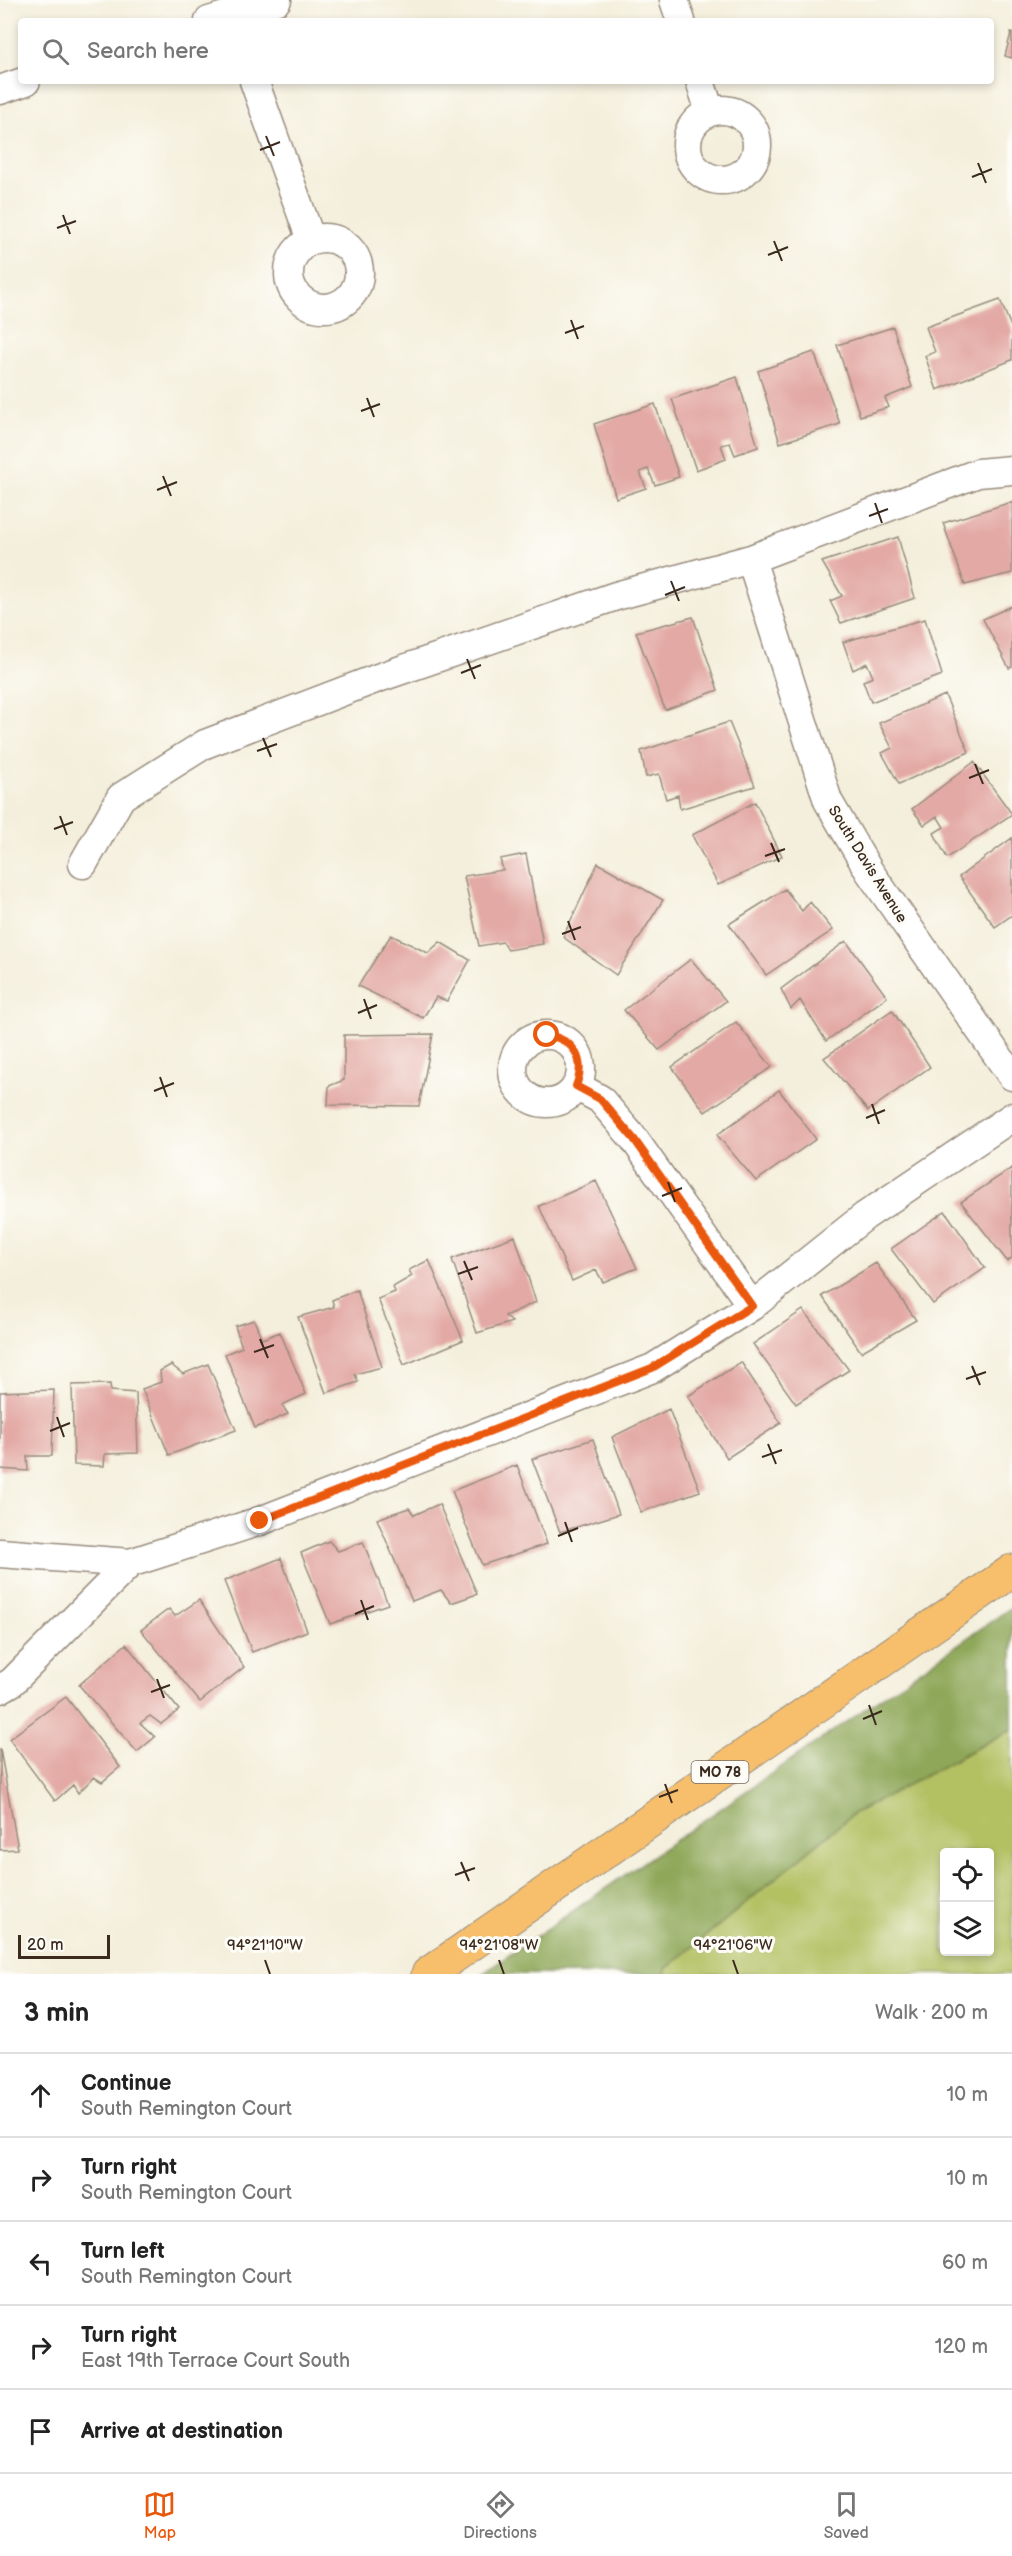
<!DOCTYPE html>
<html lang="en">
<head>
<meta charset="utf-8">
<style>
  :root { --surface:#fff; --page:#f6f6f6; --text:#222; --muted:#767676; --line:#e0e0e0; --accent:#ea580c }
  body { margin:0; font-family:"Balsamiq Sans",sans-serif; background:var(--page); color:var(--text) }
  .controls { position:absolute; right:18px; bottom:18px; display:grid; overflow:hidden; border-radius:6px; box-shadow:0 3px 9px #0003 }
  .controls button { width:54px; height:54px; display:grid; place-items:center; padding:0; border:0; border-bottom:2px solid var(--line); background:var(--surface); color:var(--text); font:30px sans-serif }
  .scale { position:absolute; left:18px; bottom:15px; width:92px; box-sizing:border-box; padding-left:6px; border:3px solid #3b2a1e; border-top:0; font-size:16px; line-height:21px; white-space:nowrap; color:#3b2a1e; -webkit-text-stroke:4px #fdfcf7; paint-order:stroke }
  .stop { position:absolute; width:18px; height:18px; margin:-14px; border:4px solid #ea580c; border-radius:50%; background:#fff }
  .stop.end { background:#ea580c; border-color:#fff; box-shadow:0 2px 6px #0008 }
  .list { margin:0; padding:0; list-style:none }
  h2 { display:flex; justify-content:space-between; align-items:center; height:78px; margin:0; padding:0 24px; font-size:26px }
  h2 small { font-size:20px; font-weight:400; color:var(--muted) }
  .list li { display:grid; grid-template-columns:39px 1fr auto; gap:18px; align-items:center; box-sizing:border-box; height:84px; padding:0 24px; border-top:2px solid var(--line) }
  .list b { display:block; font-size:22px; white-space:nowrap }
  .list p { margin:0; font-size:20px; white-space:nowrap; color:var(--muted) }
  .list em { font-size:20px; font-style:normal; color:var(--muted) }
  .icon { flex:none; width:33px; height:33px; fill:none; stroke:currentColor; stroke-width:2; stroke-linecap:round; stroke-linejoin:round }
  .map { position:relative; flex:none; width:1012px; height:1974px; overflow:hidden }
  .search { position:absolute; background:var(--surface); box-shadow:0 3px 9px #0003; left:18px; right:18px; top:18px; height:66px; display:flex; align-items:center; gap:15px; box-sizing:border-box; padding:0 21px; border-radius:6px; color:var(--muted); font-size:22px }
  .sheet { height:498px; background:var(--surface) }
  nav { display:flex; justify-content:space-around; align-items:center; box-sizing:border-box; height:84px; border-top:2px solid var(--line); background:var(--surface); font-size:16px; color:var(--muted) }
  nav a { display:grid; justify-items:center; gap:3px }
  nav .on { color:var(--accent) }
  .map>svg:first-child { display:block }
  .green { fill:#b3c163; stroke:#777640; stroke-width:1.5; fill-rule:evenodd }
  .forest { fill:#8ea759; stroke:#64683c; stroke-width:1.5 }
  .building { fill:#e3a9a4 }
  .lines { fill:none; stroke-linecap:round; stroke-linejoin:round }
  .minor-casing { stroke:#988c7d; stroke-width:31 }
  .major-casing { stroke:#988c7d; stroke-width:35 }
  .minor { stroke:#fff; stroke-width:28 }
  .major { stroke:#f7bf6c; stroke-width:33 }
  .route { stroke:#ea580c; stroke-width:8 }
  .ticks { fill:none; stroke:#3b2a1e; stroke-width:2 }
  .labels { text-anchor:middle; stroke-width:6; stroke-linejoin:round; paint-order:stroke }
  .shield { fill:#fdfcf7; stroke:#75695f; stroke-width:1.5 }
  .shield-label { font-size:14px; font-weight:bold; fill:#3b2a1e }
  .street-label { font-size:15px; fill:#3b2a1e; stroke:#fdfcf7 }
  .ticks-label { font-size:15px; text-anchor:middle; fill:#3b2a1e; stroke:#fdfcf7; stroke-width:6; stroke-linejoin:round; paint-order:stroke }
</style>
</head>
<body>
<div class="map">
<svg width="1012" height="1974" viewBox="0 0 1012 1974">
  <rect width="100%" height="100%" fill="#fdfcf7"/>
  <filter id="ink" filterUnits="userSpaceOnUse"><feTurbulence type="fractalNoise" baseFrequency=".0167" numOctaves="2"/><feDisplacementMap in="SourceGraphic" scale="12" xChannelSelector="R" yChannelSelector="G"/><feConvolveMatrix kernelMatrix="1 2 1 2 8 2 1 2 1" color-interpolation-filters="sRGB"/></filter>
  <filter id="wash" filterUnits="userSpaceOnUse"><feTurbulence type="fractalNoise" baseFrequency=".008" numOctaves="4" result="noise"/><feDisplacementMap in="SourceGraphic" scale="24" xChannelSelector="R" yChannelSelector="G"/><feGaussianBlur stdDeviation="1.35" result="paint"/><feColorMatrix in="noise" values="0 0 0 0 0 0 0 0 0 0 0 0 0 0 0 0 0 1.4 0 .05"/><feComposite in="paint" operator="in"/></filter>
  <g filter="url(#wash)">
    <rect width="100%" height="100%" fill="#f4efdc"/>
    <path class="green" d="M1012,1729V1974H665L666,1969L853,1814ZM944,1852H990V1952H944Z"/>
    <path class="forest" d="M1012,1607V1729L853,1814L666,1969L665,1974H482Z"/>
    <g id="blocks">
      <path class="building" d="M1011,33H1012V58L1005,56Z
        M1000,300L1012,329V360L937,390L925,356L935,352L926,327Z
        M893,327L912,387L885,398L889,407L860,416L837,345Z
        M814,352L840,424L780,443L758,371Z
        M737,377L758,447L735,455L730,443L721,445L726,459L696,470L672,399Z
        M655,404L679,477L655,485L648,469L640,472L646,488L616,498L594,424Z
        M1012,502V573L965,585L943,523Z
        M898,537L915,598L841,623L830,601L842,596L822,562Z
        M1012,606V667L1009,668L983,619Z
        M693,617L718,690L665,710L636,632Z
        M925,619L942,675L871,702L863,681L873,677L867,663L853,670L843,642Z
        M945,695L969,752L899,784L882,753L892,748L879,723Z
        M729,722L755,786L680,809L678,795L666,799L659,774L646,777L641,751Z
        M974,762L1012,814L947,858L934,833L944,827L937,816L924,825L912,809Z
        M755,802L782,856L718,885L692,835Z
        M1012,838V915L995,927L959,877Z
        M526,854L543,944L508,950L503,942L479,946L464,876L503,870L500,859Z
        M598,863L663,900L616,975L563,937Z
        M785,889L802,911L810,902L833,930L766,975L729,924Z
        M391,935L428,953L440,942L470,960L447,1001L436,997L423,1018L358,986Z
        M846,941L887,997L826,1041L800,1000L791,1009L781,989Z
        M691,959L726,1001L659,1050L624,1010Z
        M892,1010L930,1067L868,1111L824,1058Z
        M736,1022L772,1067L705,1112L672,1067Z
        M433,1034L419,1106L328,1105L329,1086L344,1080V1035Z
        M779,1090L816,1139L756,1181L717,1135Z
        M1012,1168V1258L1007,1261L961,1202Z
        M596,1181L637,1268L603,1282L596,1270L572,1281L539,1206Z
        M945,1211L985,1268L933,1304L891,1249Z
        M515,1236L536,1302L505,1316L512,1322L477,1333L452,1259Z
        M429,1260L463,1340L404,1365L378,1299L395,1292L393,1287L412,1276L409,1270Z
        M876,1263L916,1320L861,1352L822,1296Z
        M357,1290L382,1367L355,1374L358,1382L326,1393L298,1317L334,1307L332,1300Z
        M803,1310L849,1370L796,1404L753,1344Z
        M254,1320L262,1339L280,1332L306,1394L282,1405L288,1414L255,1428L225,1354L242,1347L235,1326Z
        M741,1362L781,1423L727,1458L688,1396Z
        M208,1364L236,1430L169,1455L142,1389L161,1382L160,1371L171,1365L183,1374Z
        M110,1384L111,1391L136,1393L138,1453L105,1454L104,1466L74,1465L72,1385Z
        M54,1390L52,1456H27L28,1471L0,1469V1392Z
        M669,1409L700,1491L641,1512L612,1437Z
        M593,1439L619,1514L560,1532L532,1459Z
        M517,1465L547,1544L482,1565L452,1491Z
        M439,1504L477,1594L451,1603L441,1590L412,1601L377,1519L409,1508L414,1515Z
        M329,1541L338,1551L363,1542L388,1604L330,1624L301,1553Z
        M281,1558L307,1631L252,1652L224,1581Z
        M199,1600L244,1667L200,1702L141,1630L169,1609L175,1616Z
        M126,1644L179,1710L161,1724L150,1716L140,1723L155,1737L137,1752L79,1685Z
        M66,1697L120,1767L102,1782L94,1777L78,1793L73,1785L55,1801L9,1739Z
        M0,1749L18,1849L0,1850Z"/>
    </g>
  </g>
  <g filter="url(#ink)">
    <use href="#blocks" fill-opacity="0" stroke="#988c7d" stroke-width="1.5"/>
    <g class="lines">
      <g class="minor-casing">
        <path id="minor" d="M674,0L681,21
          M209,21L277,0
          M254,81L311,240
          M700,81L710,112
          M0,90L26,81
          M687 145a35 35 0 1 1 70 0a35 35 0 1 1-70 0Z
          M289 273a35 35 0 1 1 70 0a35 35 0 1 1-70 0Z
          M751,559L828,801L869,871L1012,1076
          M83,864L121,797L205,744L378,678L616,596L751,559L978,473L1012,470
          M513 1069a34 34 0 1 1 68 0a34 34 0 1 1-68 0Z
          M576,1086L600,1099L634,1139L752,1306
          M0,1553L130,1563L260,1521L653,1368L752,1306L865,1216L1012,1117
          M0,1689L12,1682L130,1563"/>
      </g>
      <g class="major-casing">
        <path id="major" d="M428,1974L1012,1571"/>
      </g>
      <use href="#minor" class="minor"/>
      <use href="#major" class="major"/>
    </g>
  </g>
  <g class="lines" filter="url(#ink)">
    <path class="route" d="M260,1521L652,1368L752,1306L634,1139L600,1099L576,1086C586,1060 575,1040 547,1035"/>
  </g>
  <path class="ticks" d="M266,136L274,156M260,150L280,142M978,163L986,183M972,177L992,169M63,215L70,234M57,228L76,221M774,241L782,261M768,255L788,247M571,320L578,339M565,333L584,326M367,398L374,417M361,411L380,404M163,476L171,496M157,490L177,482M875,503L882,523M869,516L888,509M671,581L679,601M665,595L685,587M467,659L475,679M461,673L481,665M263,738L271,757M257,751L277,744M975,764L983,784M969,778L989,770M60,816L67,835M54,829L73,822M771,843L779,862M765,856L785,849M568,921L575,940M562,934L581,927M364,999L371,1019M358,1013L377,1005M160,1077L167,1097M154,1091L174,1083M872,1104L879,1124M866,1118L885,1110M668,1182L675,1202M662,1196L682,1188M464,1261L472,1280M458,1274L478,1267M260,1339L268,1358M254,1352L274,1345M972,1366L980,1385M966,1379L986,1372M57,1417L64,1437M50,1431L70,1423M768,1444L776,1464M762,1457L782,1450M565,1522L572,1542M558,1536L578,1528M361,1600L368,1620M355,1614L374,1606M157,1679L164,1698M151,1692L170,1685M869,1705L876,1725M863,1719L882,1711M665,1784L672,1803M659,1797L678,1790M461,1862L469,1881M455,1875L475,1868M265,1960L270,1974M499,1960L504,1974M733,1960L738,1974"/>
  <g class="labels">
    <rect class="shield" x="691.5" y="1761" width="57" height="22" rx="4.5"/>
    <g class="shield-label">
      <text x="720" y="1777">MO 78</text>
    </g>
    <g class="street-label">
      <text transform="translate(868 864) rotate(58)" y="5">South Davis Avenue</text>
    </g>
  </g>
  <g class="ticks-label">
    <text x="265" y="1950">94°21'10"W</text>
    <text x="499" y="1950">94°21'08"W</text>
    <text x="733" y="1950">94°21'06"W</text>
  </g>
</svg>
<div class="controls">
<button><svg class="icon" aria-label="locate" viewBox="0 0 24 24"><circle cx="12" cy="12" r="6"/><path d="M12 2v4M12 18v4M2 12h4M18 12h4"/></svg></button>
<button><svg class="icon" aria-label="layers" viewBox="0 0 24 24"><path d="M12 4l9 5-9 5-9-5zM3 14l9 5 9-5"/></svg></button>
</div>
<div class="scale">20 m</div>
<div class="stop" style="left:547px;top:1035px"></div>
<div class="stop end" style="left:260px;top:1521px"></div>
<div class="search"><svg class="icon" aria-label="search" viewBox="0 0 24 24"><circle cx="10" cy="10" r="6"/><path d="M15 15l6 6"/></svg>Search here</div>
</div>
<section class="sheet">
<h2>3 min<small>Walk · 200 m</small></h2>
<ul class="list">
<li><svg class="icon" aria-label="ahead" viewBox="0 0 24 24"><path d="M12 20V5M6 11l6-6 6 6"/></svg><div><b>Continue</b><p>South Remington Court</p></div><em>10 m</em></li>
<li><svg class="icon" aria-label="right" viewBox="0 0 24 24"><path d="M7 20v-9h11M14 6l5 5-5 5"/></svg><div><b>Turn right</b><p>South Remington Court</p></div><em>10 m</em></li>
<li><svg class="icon" aria-label="left" viewBox="0 0 24 24"><path d="M17 20v-9H6M10 6l-5 5 5 5"/></svg><div><b>Turn left</b><p>South Remington Court</p></div><em>60 m</em></li>
<li><svg class="icon" aria-label="right" viewBox="0 0 24 24"><path d="M7 20v-9h11M14 6l5 5-5 5"/></svg><div><b>Turn right</b><p>East 19th Terrace Court South</p></div><em>120 m</em></li>
<li><svg class="icon" aria-label="arrive" viewBox="0 0 24 24"><path d="M6 21V4h12l-3 4 3 4H6"/></svg><div><b>Arrive at destination</b></div></li>
</ul>
</section>
<nav>
<a class="on"><svg class="icon" aria-label="map" viewBox="0 0 24 24"><path d="M3 6l6-2 6 2 6-2v14l-6 2-6-2-6 2zM9 4v14M15 6v14"/></svg>Map</a>
<a><svg class="icon" aria-label="directions" viewBox="0 0 24 24"><path d="M12 3l9 9-9 9-9-9zM9 14v-3h6M13 9l2 2-2 2"/></svg>Directions</a>
<a><svg class="icon" aria-label="saved" viewBox="0 0 24 24"><path d="M7 4h10v16l-5-4-5 4z"/></svg>Saved</a>
</nav>
</body>
</html>
